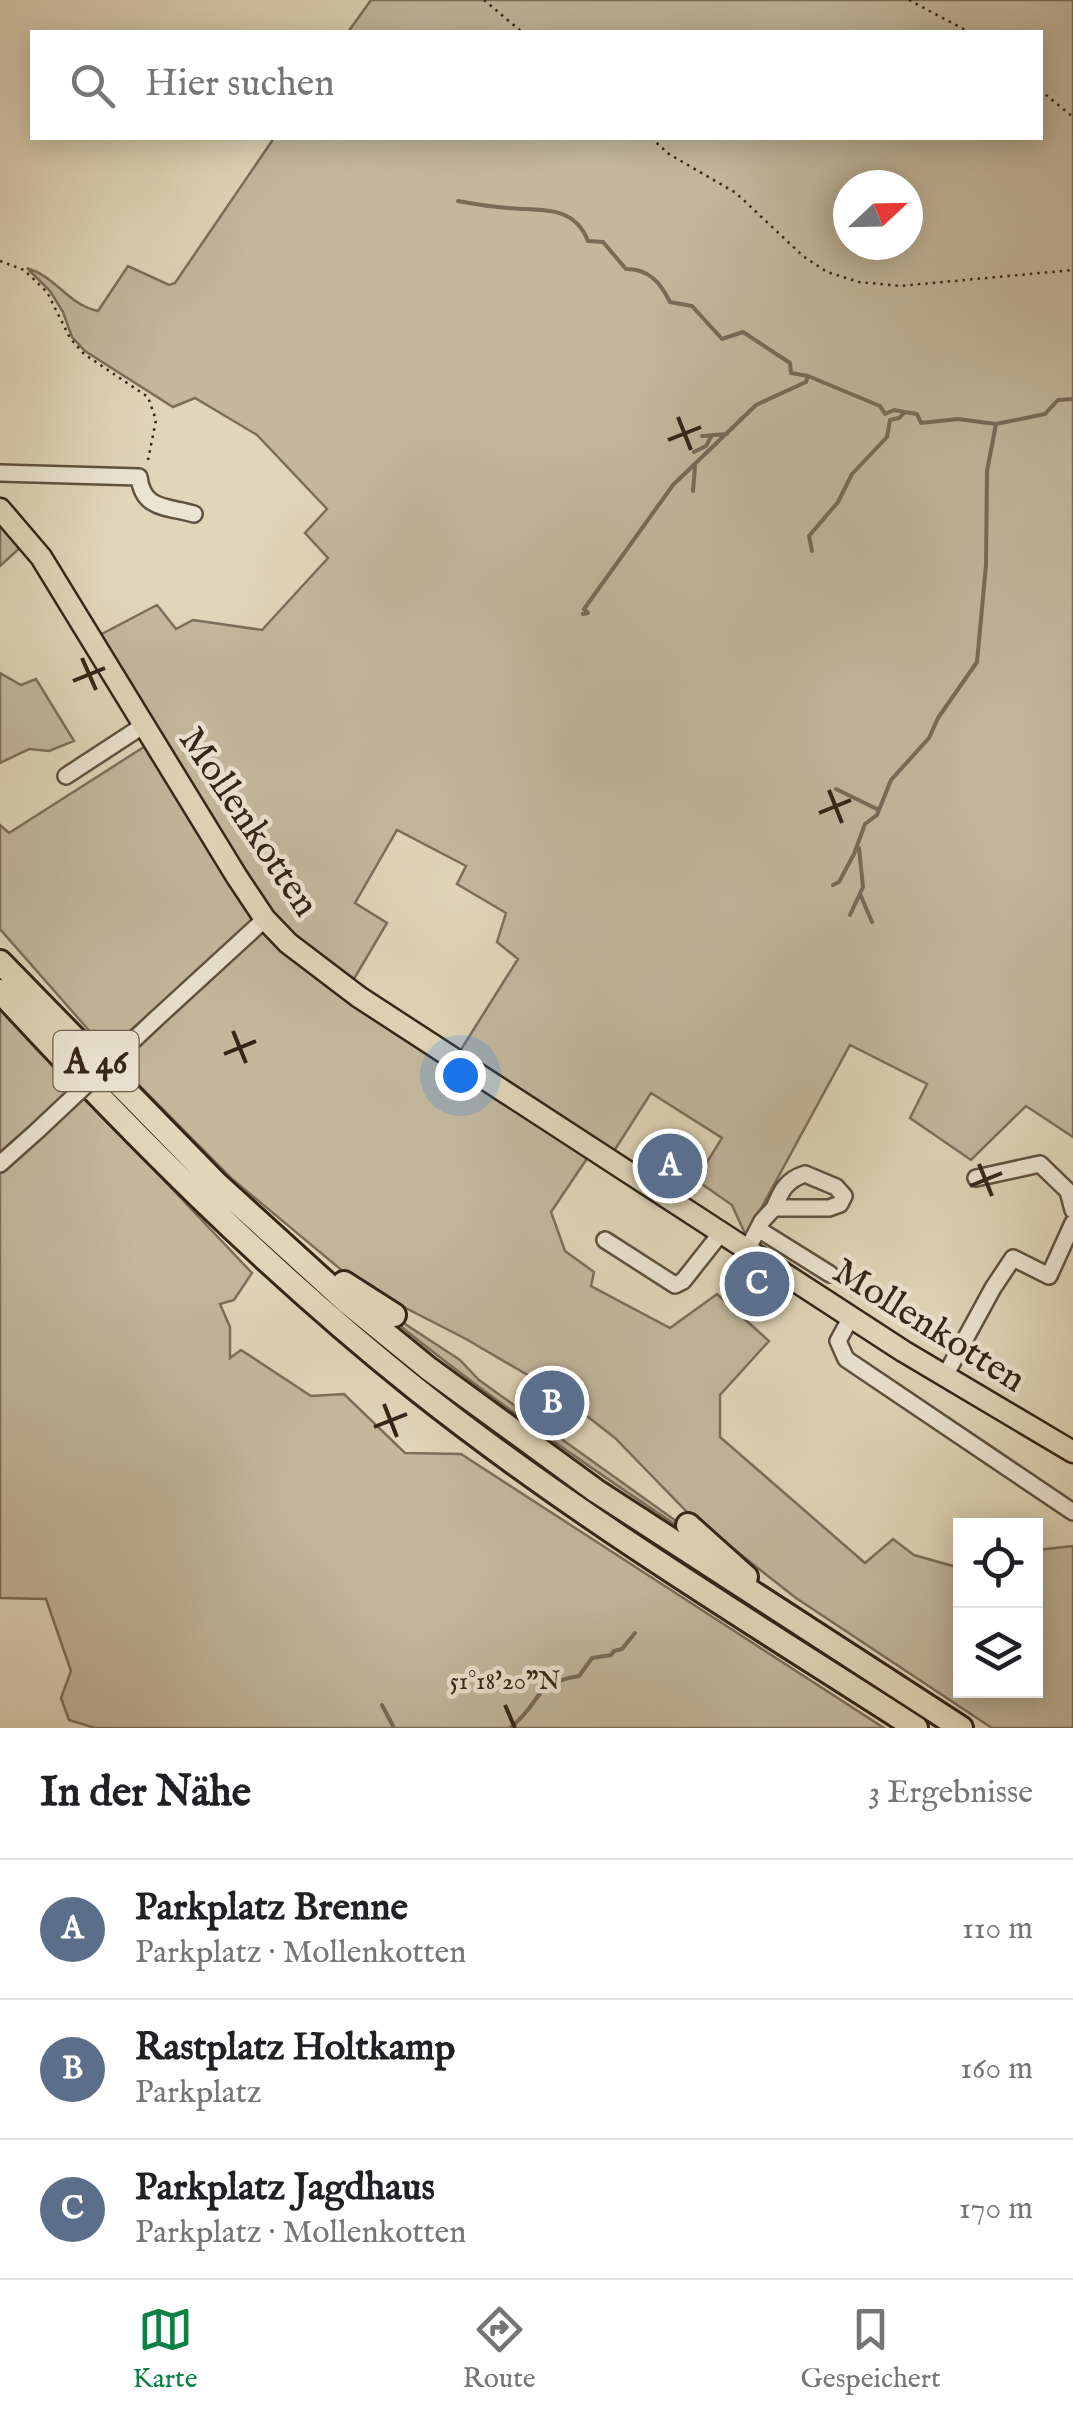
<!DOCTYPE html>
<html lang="de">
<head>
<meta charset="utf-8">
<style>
  :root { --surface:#fff; --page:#f2f2f2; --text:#202124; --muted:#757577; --line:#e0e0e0; --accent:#0b8043 }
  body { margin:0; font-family:"IM FELL English",serif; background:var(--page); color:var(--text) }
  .controls { position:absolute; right:30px; bottom:30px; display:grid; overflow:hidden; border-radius:0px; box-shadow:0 5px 25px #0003 }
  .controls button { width:90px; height:90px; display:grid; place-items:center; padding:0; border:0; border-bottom:2px solid var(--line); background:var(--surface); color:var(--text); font:50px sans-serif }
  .compass { position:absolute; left:833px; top:170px; width:90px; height:90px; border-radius:50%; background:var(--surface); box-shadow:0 5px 25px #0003; rotate:68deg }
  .you { position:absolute; left:460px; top:1075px; width:35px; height:35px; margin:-25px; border:8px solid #fff; border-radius:50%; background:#1a73e8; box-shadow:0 0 0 15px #1a73e833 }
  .badge { display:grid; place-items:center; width:65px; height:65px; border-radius:50%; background:var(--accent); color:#fff; font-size:32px; font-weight:700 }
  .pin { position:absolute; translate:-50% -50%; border:5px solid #fff; box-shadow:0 2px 10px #0006 }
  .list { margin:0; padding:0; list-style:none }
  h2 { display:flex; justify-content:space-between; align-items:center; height:130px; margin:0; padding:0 40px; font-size:42px }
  h2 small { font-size:32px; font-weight:400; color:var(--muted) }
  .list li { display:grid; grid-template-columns:65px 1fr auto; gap:30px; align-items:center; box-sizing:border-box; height:140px; padding:0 40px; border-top:2px solid var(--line) }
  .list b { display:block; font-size:38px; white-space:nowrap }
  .list p { margin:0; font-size:32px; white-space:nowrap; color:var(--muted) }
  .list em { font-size:32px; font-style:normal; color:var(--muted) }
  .icon { flex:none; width:55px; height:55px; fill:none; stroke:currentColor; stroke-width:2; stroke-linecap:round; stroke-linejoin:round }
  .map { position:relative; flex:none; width:1073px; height:1728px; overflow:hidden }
  .search { position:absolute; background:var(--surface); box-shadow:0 5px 25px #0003; left:30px; right:30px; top:30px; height:110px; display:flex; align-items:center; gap:25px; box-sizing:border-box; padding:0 35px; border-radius:0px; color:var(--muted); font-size:38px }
  .sheet { height:550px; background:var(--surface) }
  nav { display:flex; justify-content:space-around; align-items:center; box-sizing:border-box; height:140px; border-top:2px solid var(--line); background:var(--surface); font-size:28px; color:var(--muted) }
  nav a { display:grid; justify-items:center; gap:5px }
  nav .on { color:var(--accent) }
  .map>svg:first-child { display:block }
  .green { fill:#c3b89e; stroke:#7c6e5b; stroke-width:2.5; fill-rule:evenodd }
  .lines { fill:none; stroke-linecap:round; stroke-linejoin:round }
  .stream { stroke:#786b58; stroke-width:4 }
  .minor-casing { stroke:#5f5140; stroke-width:20 }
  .major-casing { stroke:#342518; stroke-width:25 }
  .highway-casing { stroke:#342518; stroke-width:28 }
  .path { stroke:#342518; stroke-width:2.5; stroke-dasharray:2.5 5; stroke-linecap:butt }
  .minor { stroke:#ebe4d2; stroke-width:15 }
  .major { stroke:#e0d6b9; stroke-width:20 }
  .highway { stroke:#e0d6b9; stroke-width:22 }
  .minor-bridge-casing { stroke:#5f5140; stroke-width:20; stroke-linecap:butt }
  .minor-bridge { stroke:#ebe4d2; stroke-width:15 }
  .ticks { fill:none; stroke:#342518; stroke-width:4 }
  .labels { text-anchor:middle; stroke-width:9; stroke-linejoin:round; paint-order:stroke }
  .shield { fill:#ebe4d2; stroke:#6b5e50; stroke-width:2.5 }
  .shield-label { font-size:35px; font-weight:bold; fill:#342518 }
  .street-label { font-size:38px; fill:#342518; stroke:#ebe4d2 }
  .ticks-label { font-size:25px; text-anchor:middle; fill:#342518; stroke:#ebe4d2; stroke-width:9; stroke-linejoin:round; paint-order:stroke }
</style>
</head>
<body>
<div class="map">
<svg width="1073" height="1728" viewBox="0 0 1073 1728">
  <rect width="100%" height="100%" fill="#e0d6b9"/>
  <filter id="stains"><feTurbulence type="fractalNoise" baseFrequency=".002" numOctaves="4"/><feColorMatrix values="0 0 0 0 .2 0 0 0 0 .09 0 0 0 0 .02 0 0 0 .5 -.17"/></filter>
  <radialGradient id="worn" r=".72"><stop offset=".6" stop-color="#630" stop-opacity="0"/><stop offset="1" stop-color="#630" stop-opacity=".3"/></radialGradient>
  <path class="green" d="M371,0H1073V1137L1026,1106L971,1160L910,1118L927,1084L850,1045L746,1236L732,1205L696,1180L722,1138L651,1093L614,1151L460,1051L518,959L497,942L506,913L457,884L466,866L397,830L355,903L387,923L354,979L320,957L273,915L100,635L157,605L176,629L193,620L262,630L328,558L305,533L327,509L257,435L195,398L173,407L85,351L72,337L63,312L50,291L27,268C57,277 68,305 98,311L128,266L169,285L175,283L274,138H1040V32H348ZM848,185H908V245H848Z
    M0,521L22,546L0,566Z
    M0,673L21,685L36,679L74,741L49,751L29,749L0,763Z
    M147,745L257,919L107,1051L0,929V825L9,833Z
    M264,930L588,1157L551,1212L565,1251L594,1272L591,1286L670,1328L717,1294L769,1341L720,1395V1437L865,1563L893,1539L914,1555L960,1568V1690H1036V1550L1073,1546V1728H992L796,1598L689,1514L615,1438L555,1391L466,1339L357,1283L231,1178L119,1065Z
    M0,1006L73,1086L0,1157Z
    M84,1096L252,1273L234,1300L220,1304L230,1327V1358L241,1350L311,1396L344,1394L405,1453L461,1454L884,1728H95L69,1720L61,1698L71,1671L46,1599L0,1598V1173Z
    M394,1321L402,1322L460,1360L479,1380L683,1526L685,1531C585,1465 488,1397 394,1321Z"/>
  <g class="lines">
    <path class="stream" d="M458,201C479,205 500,208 522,209C551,210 576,210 588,241L603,242L626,269C649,269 660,282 670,302L692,306L722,339L743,332L790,363L791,373L808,376
      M702,436L727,434
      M694,452L706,446L711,437
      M693,491L695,467
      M812,551L809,536L838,502L852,474L887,437L890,420L899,418L905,412L917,414L921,423L958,419L996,424L1045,414L1058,400L1073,399
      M583,614L588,613L584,609L673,485L756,405L806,382L808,376L880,406L885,414L894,410L905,412
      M836,789L879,810
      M833,885L839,882L854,854L865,824L877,815L891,780L929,738L938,718L977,662L986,565L987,471L996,424
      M860,894L872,922
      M850,915L863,887L859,848
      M382,1705L394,1728
      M510,1728C544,1701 530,1684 579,1676L592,1658L611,1655L614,1651L622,1649L635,1633"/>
    <g class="minor-casing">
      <path id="minor" d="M0,473L139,477C143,510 166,506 194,514
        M66,776L144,725
        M157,1018L265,919
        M0,1164L37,1131
        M976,1178L1040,1164L1068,1191L1073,1210
        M758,1229L830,1274
        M605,1240L675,1285L683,1281L721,1233
        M747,1250L762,1221L774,1208H829L840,1204L844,1196L836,1187L805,1174C786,1180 781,1191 774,1208
        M851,1317L838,1341L846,1359L1073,1512
        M945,1376L993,1288L1013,1258L1049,1276L1073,1223"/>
    </g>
    <g class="major-casing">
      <path id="major" d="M0,509L41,557L237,877L265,919L288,943L359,997L903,1351L1073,1452"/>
    </g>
    <g class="highway-casing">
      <path id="highway" d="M0,962L217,1184L348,1303L429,1369L596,1491L961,1728
        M0,991C131,1133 265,1268 415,1388C573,1514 747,1619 916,1728
        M344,1283L394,1315
        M688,1525L746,1577"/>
    </g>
    <path class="path" d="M484,0L522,32
      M909,0L969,32
      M1040,90L1073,117
      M651,138L669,154L736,193L803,256L827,272L859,282L900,286L1073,270
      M0,261L24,270L47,292L70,338L84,354L148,397L156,420L147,465"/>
    <use href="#minor" class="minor"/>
    <use href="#major" class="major"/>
    <use href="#highway" class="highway"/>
    <g class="minor-bridge-casing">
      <path id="minor-bridge" d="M37,1131L157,1018"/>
    </g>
    <use href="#minor-bridge" class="minor-bridge"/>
  </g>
  <path class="ticks" d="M678,417L691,450M668,440L701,427M82,658L96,690M73,681L105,668M829,790L842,823M819,813L851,800M233,1031L246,1063M224,1054L256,1041M979,1164L992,1196M970,1186L1002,1173M384,1404L397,1437M374,1427L407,1414M505,1705L515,1728"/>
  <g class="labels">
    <rect class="shield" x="53.5" y="1031" width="85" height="60" rx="8"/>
    <g class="shield-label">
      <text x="96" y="1073">A 46</text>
    </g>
    <g class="street-label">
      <text transform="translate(250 821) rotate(56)" y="13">Mollenkotten</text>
      <text transform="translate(930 1324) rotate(32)" y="13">Mollenkotten</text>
    </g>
  </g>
  <g class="ticks-label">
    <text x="505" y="1689">51°18'20"N</text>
  </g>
  <rect width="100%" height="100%" filter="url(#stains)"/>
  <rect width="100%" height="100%" fill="url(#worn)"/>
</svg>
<div class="controls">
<button><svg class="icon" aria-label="locate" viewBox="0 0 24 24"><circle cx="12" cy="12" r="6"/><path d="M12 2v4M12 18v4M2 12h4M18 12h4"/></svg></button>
<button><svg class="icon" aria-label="layers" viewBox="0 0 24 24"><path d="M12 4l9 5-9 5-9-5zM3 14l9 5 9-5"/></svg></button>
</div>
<svg class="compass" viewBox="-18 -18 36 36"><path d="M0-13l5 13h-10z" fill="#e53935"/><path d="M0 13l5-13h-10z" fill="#757577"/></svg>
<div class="you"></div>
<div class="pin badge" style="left:670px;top:1166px;background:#5c6f8a">A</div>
<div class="pin badge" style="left:552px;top:1403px;background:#5c6f8a">B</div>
<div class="pin badge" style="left:757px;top:1284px;background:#5c6f8a">C</div>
<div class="search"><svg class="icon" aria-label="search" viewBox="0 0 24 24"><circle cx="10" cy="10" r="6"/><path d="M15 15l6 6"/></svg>Hier suchen</div>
</div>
<section class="sheet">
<h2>In der Nähe<small>3 Ergebnisse</small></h2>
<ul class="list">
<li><span class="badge" style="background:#5c6f8a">A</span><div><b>Parkplatz Brenne</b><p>Parkplatz · Mollenkotten</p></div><em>110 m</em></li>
<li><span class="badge" style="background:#5c6f8a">B</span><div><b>Rastplatz Holtkamp</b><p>Parkplatz</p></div><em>160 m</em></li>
<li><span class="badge" style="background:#5c6f8a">C</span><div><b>Parkplatz Jagdhaus</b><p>Parkplatz · Mollenkotten</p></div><em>170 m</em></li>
</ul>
</section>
<nav>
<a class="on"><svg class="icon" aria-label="map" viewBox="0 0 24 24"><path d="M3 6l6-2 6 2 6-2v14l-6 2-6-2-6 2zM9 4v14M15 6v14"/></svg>Karte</a>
<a><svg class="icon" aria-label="directions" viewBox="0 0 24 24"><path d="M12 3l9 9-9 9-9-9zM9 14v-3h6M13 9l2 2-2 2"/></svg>Route</a>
<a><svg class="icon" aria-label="saved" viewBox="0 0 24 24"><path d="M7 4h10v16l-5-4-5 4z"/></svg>Gespeichert</a>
</nav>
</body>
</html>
